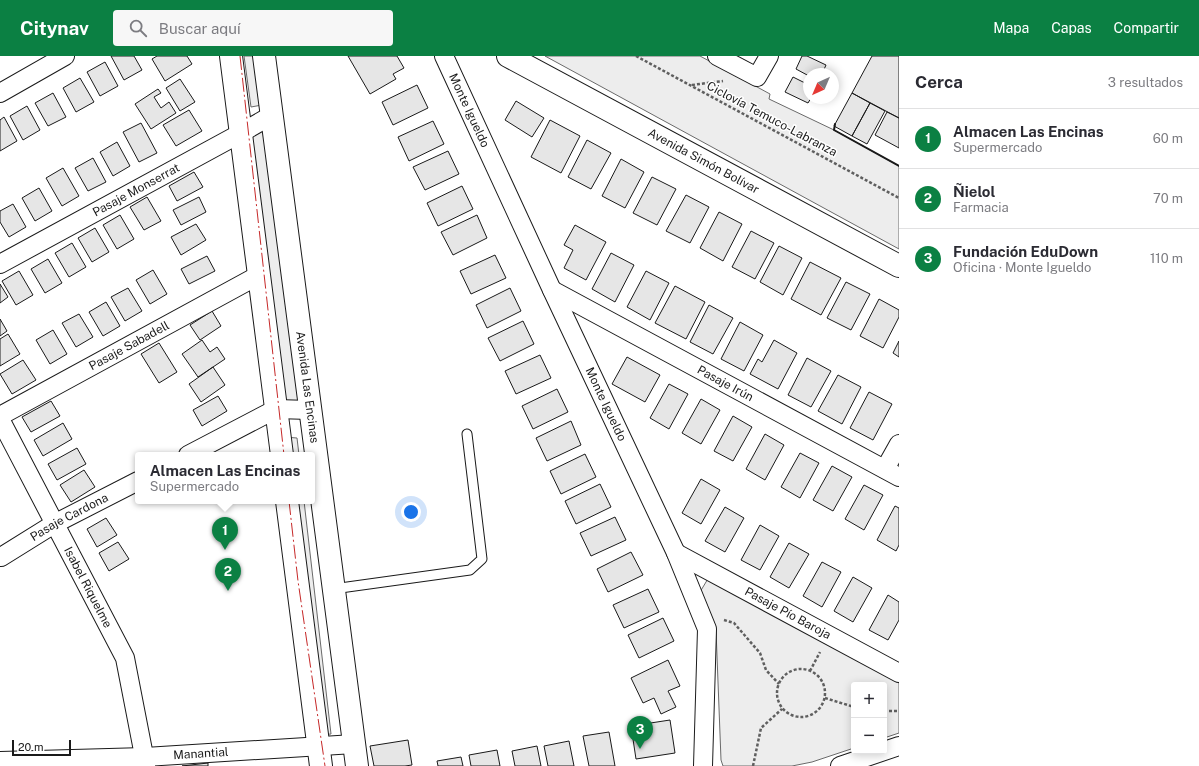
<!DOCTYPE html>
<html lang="es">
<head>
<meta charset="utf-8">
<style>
  :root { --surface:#fff; --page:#f7f7f7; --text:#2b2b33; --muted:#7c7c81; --line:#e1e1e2; --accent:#0b8043 }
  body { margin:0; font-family:"Public Sans",sans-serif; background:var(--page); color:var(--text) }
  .controls { position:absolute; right:12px; bottom:12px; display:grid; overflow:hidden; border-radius:4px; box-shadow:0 2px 10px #0003 }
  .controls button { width:36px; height:36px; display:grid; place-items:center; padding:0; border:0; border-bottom:1px solid var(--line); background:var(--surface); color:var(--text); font:20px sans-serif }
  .compass { position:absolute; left:803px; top:12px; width:36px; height:36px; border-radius:50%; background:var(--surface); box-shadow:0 2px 10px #0003; rotate:224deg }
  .scale { position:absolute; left:12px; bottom:10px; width:59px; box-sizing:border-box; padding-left:4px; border:2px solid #1a1a1a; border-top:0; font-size:11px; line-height:14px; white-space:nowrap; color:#1a1a1a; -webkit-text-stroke:3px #fff; paint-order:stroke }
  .you { position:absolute; left:411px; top:456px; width:14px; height:14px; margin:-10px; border:3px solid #fff; border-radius:50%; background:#1a73e8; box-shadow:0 0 0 6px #1a73e833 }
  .badge { display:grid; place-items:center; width:26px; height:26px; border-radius:50%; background:var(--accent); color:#fff; font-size:13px; font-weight:700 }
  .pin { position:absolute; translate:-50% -33px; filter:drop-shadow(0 1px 2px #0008) }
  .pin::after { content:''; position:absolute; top:21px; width:14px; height:12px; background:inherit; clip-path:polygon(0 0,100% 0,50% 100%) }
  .popup { position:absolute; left:135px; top:396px; width:180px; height:52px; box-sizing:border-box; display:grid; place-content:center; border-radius:4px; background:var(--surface); filter:drop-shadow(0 1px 3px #0005); font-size:13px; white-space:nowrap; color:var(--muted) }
  .popup b { font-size:15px; color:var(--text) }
  .popup::after { content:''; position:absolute; left:50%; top:100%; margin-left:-8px; border:8px solid transparent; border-top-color:var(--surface) }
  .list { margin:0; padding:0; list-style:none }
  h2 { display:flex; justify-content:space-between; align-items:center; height:52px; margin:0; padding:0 16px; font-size:17px }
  h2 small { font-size:13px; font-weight:400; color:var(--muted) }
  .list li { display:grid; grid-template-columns:26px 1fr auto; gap:12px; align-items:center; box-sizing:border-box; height:60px; padding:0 16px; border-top:1px solid var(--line) }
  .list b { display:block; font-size:15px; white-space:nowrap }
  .list p { margin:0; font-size:13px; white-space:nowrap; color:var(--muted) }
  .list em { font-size:13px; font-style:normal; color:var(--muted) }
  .icon { flex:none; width:22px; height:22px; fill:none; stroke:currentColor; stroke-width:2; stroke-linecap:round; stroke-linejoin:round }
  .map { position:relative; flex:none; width:899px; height:710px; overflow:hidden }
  header { display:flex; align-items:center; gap:24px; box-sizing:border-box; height:56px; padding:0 20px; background:var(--accent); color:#fff }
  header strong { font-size:19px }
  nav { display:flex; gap:22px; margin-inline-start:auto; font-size:14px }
  .search { width:280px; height:36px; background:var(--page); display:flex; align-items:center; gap:10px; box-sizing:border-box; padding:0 14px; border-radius:4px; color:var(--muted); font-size:15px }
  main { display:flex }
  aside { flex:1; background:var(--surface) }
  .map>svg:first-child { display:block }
  .green { fill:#ededed; stroke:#6a6a6a }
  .building { fill:#e6e6e6; stroke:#1a1a1a }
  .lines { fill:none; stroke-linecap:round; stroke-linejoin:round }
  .service-casing { stroke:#1a1a1a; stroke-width:11 }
  .minor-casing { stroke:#1a1a1a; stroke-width:20 }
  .tertiary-casing { stroke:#1a1a1a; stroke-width:24 }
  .secondary-casing { stroke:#1a1a1a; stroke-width:24 }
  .path { stroke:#5f5f5f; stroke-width:2.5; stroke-dasharray:3 2; stroke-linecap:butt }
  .service { stroke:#fff; stroke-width:9 }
  .minor { stroke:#fff; stroke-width:18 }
  .tertiary { stroke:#fff; stroke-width:22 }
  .secondary { stroke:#fff; stroke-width:22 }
  .wall { stroke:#1a1a1a; stroke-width:2 }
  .power { stroke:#c62828; stroke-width:1; stroke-dasharray:14 3 2 3; stroke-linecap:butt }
  .labels { text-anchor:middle; stroke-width:3; stroke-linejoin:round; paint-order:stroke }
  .street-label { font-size:12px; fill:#1a1a1a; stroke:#fff }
</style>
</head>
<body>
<header>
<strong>Citynav</strong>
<div class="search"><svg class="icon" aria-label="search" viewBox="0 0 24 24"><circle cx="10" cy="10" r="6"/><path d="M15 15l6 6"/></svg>Buscar aquí</div>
<nav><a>Mapa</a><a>Capas</a><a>Compartir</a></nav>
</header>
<main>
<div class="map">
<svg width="899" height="710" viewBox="0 0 899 710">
  <rect width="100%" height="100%" fill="#fff"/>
  <path class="green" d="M244,0H255L262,49L251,51Z
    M545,0H700L770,38L769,43L834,74L899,110V193Z
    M272,59L310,354L276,353L241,77Z
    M284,381L297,382L299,399H287Z
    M292,445H304L331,678L321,679Z
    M709,521L899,627V677L884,682V629H854V692L812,706L792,710H723L721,704L716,574L700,536Z"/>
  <path class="building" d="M111,0H134L142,14L124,24Z
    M157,0H187L192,8L165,25L152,3Z
    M348,0H397L404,12L393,18L396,23L370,38Z
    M802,0H807L826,9L822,18H809V20L796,13Z
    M872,0H899V62L852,37Z
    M105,6L118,30L100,40L87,16Z
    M793,21L809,29V42H811L808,47L785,36Z
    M80,22L94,46L76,56L63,32Z
    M180,23L195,46L180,55L166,32Z
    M417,29L428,52L393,69L382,46Z
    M158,33L161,37L154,41L161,52L169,46L176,57L151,73L135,48Z
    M53,37L66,61L48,70L35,47Z
    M852,37L870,47L852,80L834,70Z
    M516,45L544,62L532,81L505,64Z
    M870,47L885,55L867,88L852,80Z
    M27,50L40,74L23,84L10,60Z
    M189,54L202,75L176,90L163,69Z
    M887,56L899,62V92L875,79Z
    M4,61L17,85L0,95V64Z
    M550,64L580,80L561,117L531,101Z
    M433,65L444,88L409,105L398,81Z
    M141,67L157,97L139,106L123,76Z
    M587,84L611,97L591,133L568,121Z
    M117,86L130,110L113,120L100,96Z
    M448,95L459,118L425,134L413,111Z
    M93,102L106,126L88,135L75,112Z
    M621,103L644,116L625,152L602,140Z
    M63,112L79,140L62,150L46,122Z
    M194,116L203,131L177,145L169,130Z
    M652,121L676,133L657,169L633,157Z
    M462,130L473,153L438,170L427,147Z
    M39,132L52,155L35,165L22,142Z
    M686,139L709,151L690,187L666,175Z
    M147,141L161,165L144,174L130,151Z
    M199,141L206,156L181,169L173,154Z
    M13,148L26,171L9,181L0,166V155Z
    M719,156L742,168L723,205L700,192Z
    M120,159L134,183L117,193L103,169Z
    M477,159L487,182L453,199L441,176Z
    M196,168L206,184L181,199L171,181Z
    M575,169L606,186L586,224L564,212L573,194L564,189Z
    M95,172L109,196L92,206L78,182Z
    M751,175L774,187L755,223L732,211Z
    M72,187L86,211L69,221L55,197Z
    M779,190L802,202L783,239L760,226Z
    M611,197L634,209L615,246L592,233Z
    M495,199L506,222L471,238L460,215Z
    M207,200L215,215L189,228L181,213Z
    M48,203L62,227L45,237L31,213Z
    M810,206L841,222L821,259L791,243Z
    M153,214L167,238L150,248L136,224Z
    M19,215L33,239L16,249L2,225Z
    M646,215L669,227L650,264L627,251Z
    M846,226L870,238L851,274L827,262Z
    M0,228L8,241L0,247Z
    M675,230L705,246L686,283L655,267Z
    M128,232L142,255L125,265L111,241Z
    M510,232L521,255L487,272L476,249Z
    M879,243L899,254V261L883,292L860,280Z
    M106,246L120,270L103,280L89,256Z
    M709,249L733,262L713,298L690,286Z
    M212,255L221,270L200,284L190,269Z
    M79,258L93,281L76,291L62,267Z
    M0,263L7,275L0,280Z
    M523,265L534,288L500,305L488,282Z
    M740,266L763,279L744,315L721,303Z
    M53,274L67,298L50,308L36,284Z
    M8,278L20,298L0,310V283Z
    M202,284L210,296L217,291L225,303L198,321L182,298Z
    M774,284L797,297L778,333L750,318L758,303L762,306Z
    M899,285V301L893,297Z
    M159,287L177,316L159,327L141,298Z
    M540,299L551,322L516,338L505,315Z
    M627,301L660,319L645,346L612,328Z
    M807,302L831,315L811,351L788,339Z
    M23,304L36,324L12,338L0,318Z
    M213,311L225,329L201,346L189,328Z
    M838,319L861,331L842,368L818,355Z
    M669,328L688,338L669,373L650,362Z
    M557,333L568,356L533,373L522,350Z
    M869,336L892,348L873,384L850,372Z
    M218,340L227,355L202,370L193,354Z
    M701,343L720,354L701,388L682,377Z
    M51,345L60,360L31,376L22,361Z
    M733,360L752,371L733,405L714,395Z
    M571,365L581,389L547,405L536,382Z
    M63,367L72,383L43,400L34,384Z
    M765,378L784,389L765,424L746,413Z
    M77,392L86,408L57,424L48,408Z
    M800,397L819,407L800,442L781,431Z
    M585,398L596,421L561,438L550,415Z
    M832,410L852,421L833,455L813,444Z
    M84,414L95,431L71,446L60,429Z
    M701,423L720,434L701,468L682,457Z
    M600,428L611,451L576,468L565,445Z
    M864,429L883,439L864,474L845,463Z
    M895,450L899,452V489L896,495L877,484Z
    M725,451L744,462L725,496L705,485Z
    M615,461L626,484L591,500L580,477Z
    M106,462L117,479L97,491L87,473Z
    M760,469L779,480L760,514L741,504Z
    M118,486L129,503L109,515L99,497Z
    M789,487L809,498L789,532L770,521Z
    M631,496L643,519L608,536L597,513Z
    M822,506L841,516L822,551L803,540Z
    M853,521L872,532L853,566L834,555Z
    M648,533L659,556L624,572L613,549Z
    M888,539L899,546V564L888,584L869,574Z
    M663,562L674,585L639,602L628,579Z
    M668,604L680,630L668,635L676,651L661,658L654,642L643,647L631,622Z
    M670,664L675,697L636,703L631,670Z
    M609,676L615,710H589L583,680Z
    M408,684L412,709L405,710H374L370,690Z
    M569,685L574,710H548L544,690Z
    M537,690L541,710H515L512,695Z
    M497,694L500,710H471L469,699Z
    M461,701L463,710H438L437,705Z
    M208,707V710H182Z"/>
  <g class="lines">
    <g class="service-casing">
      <path id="service" d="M333,533L470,514L482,503L467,378"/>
    </g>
    <g class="minor-casing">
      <g id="minor">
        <path id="s1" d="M444,0L552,234L676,497L707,573L703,710"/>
        <path d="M717,0L757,21L769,0"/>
        <path d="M0,37L65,0"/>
        <path id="s2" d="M0,208L241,77L272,59"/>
        <path id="s3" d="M552,234L899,421"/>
        <path id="s4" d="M0,360L259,219"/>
        <path id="s5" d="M0,363L125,602L146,710"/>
        <path d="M188,399L276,353L310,354"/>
        <path d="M885,413L899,388"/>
        <path id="s6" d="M676,497L899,617"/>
        <path id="s7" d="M1,501L54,468L138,425"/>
        <path id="s8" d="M0,705L145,701L354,688"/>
        <path d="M840,710L899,690"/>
      </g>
    </g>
    <g class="tertiary-casing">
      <g id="tertiary">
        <path id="s9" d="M508,0L899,210"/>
      </g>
    </g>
    <g class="secondary-casing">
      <g id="secondary">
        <path d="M231,0L282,399"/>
        <path id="s10" d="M264,0L357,710"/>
        <path d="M287,445L321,710"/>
      </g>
    </g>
    <path class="path" d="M636,0L899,142
      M692,29L723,25
      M724,564L734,567L760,597L766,614L779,628
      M777 637a24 24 0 1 1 48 0a24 24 0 1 1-48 0Z
      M810,615L820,596
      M825,642L854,651
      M884,655H899
      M753,710L761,672L782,653"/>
    <use href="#service" class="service"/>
    <use href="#minor" class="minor"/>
    <use href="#tertiary" class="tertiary"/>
    <use href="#secondary" class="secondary"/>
    <path class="wall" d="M835,68L834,74L899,110"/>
    <path class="power" d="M240,0L284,399
      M289,445L298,525L325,710"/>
  </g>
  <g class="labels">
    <g class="street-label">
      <text dy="4" stroke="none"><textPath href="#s1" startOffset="60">Monte Igueldo</textPath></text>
      <text transform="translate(772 63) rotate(28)" y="4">Ciclovía Temuco-Labranza</text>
      <text dy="4" stroke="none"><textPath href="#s9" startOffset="222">Avenida Simón Bolívar</textPath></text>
      <text dy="4" stroke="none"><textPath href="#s2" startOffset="155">Pasaje Monserrat</textPath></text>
      <text dy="4" stroke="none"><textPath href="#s4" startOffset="147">Pasaje Sabadell</textPath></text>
      <text dy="4" stroke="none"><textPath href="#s3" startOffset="197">Pasaje Irún</textPath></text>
      <text dy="4" stroke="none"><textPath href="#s10" startOffset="334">Avenida Las Encinas</textPath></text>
      <text dy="4" stroke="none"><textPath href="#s1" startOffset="384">Monte Igueldo</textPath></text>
      <text dy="4" stroke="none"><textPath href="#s7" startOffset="79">Pasaje Cardona</textPath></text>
      <text dy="4" stroke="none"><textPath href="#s5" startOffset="190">Isabel Riquelme</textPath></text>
      <text dy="4" stroke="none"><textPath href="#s6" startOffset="127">Pasaje Pío Baroja</textPath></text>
      <text dy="4" stroke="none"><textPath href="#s8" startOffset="201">Manantial</textPath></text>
    </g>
  </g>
</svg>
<div class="controls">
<button>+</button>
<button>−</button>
</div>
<svg class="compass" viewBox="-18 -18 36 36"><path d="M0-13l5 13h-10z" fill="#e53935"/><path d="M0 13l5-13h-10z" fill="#7c7c81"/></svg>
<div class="scale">20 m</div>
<div class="you"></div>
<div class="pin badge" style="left:225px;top:494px">1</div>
<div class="popup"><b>Almacen Las Encinas</b>Supermercado</div>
<div class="pin badge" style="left:228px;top:535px">2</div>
<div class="pin badge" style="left:640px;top:693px">3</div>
</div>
<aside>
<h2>Cerca<small>3 resultados</small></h2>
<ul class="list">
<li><span class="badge">1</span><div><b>Almacen Las Encinas</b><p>Supermercado</p></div><em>60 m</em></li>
<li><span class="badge">2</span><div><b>Ñielol</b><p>Farmacia</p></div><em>70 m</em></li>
<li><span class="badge">3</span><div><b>Fundación EduDown</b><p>Oficina · Monte Igueldo</p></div><em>110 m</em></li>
</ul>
</aside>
</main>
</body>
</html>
